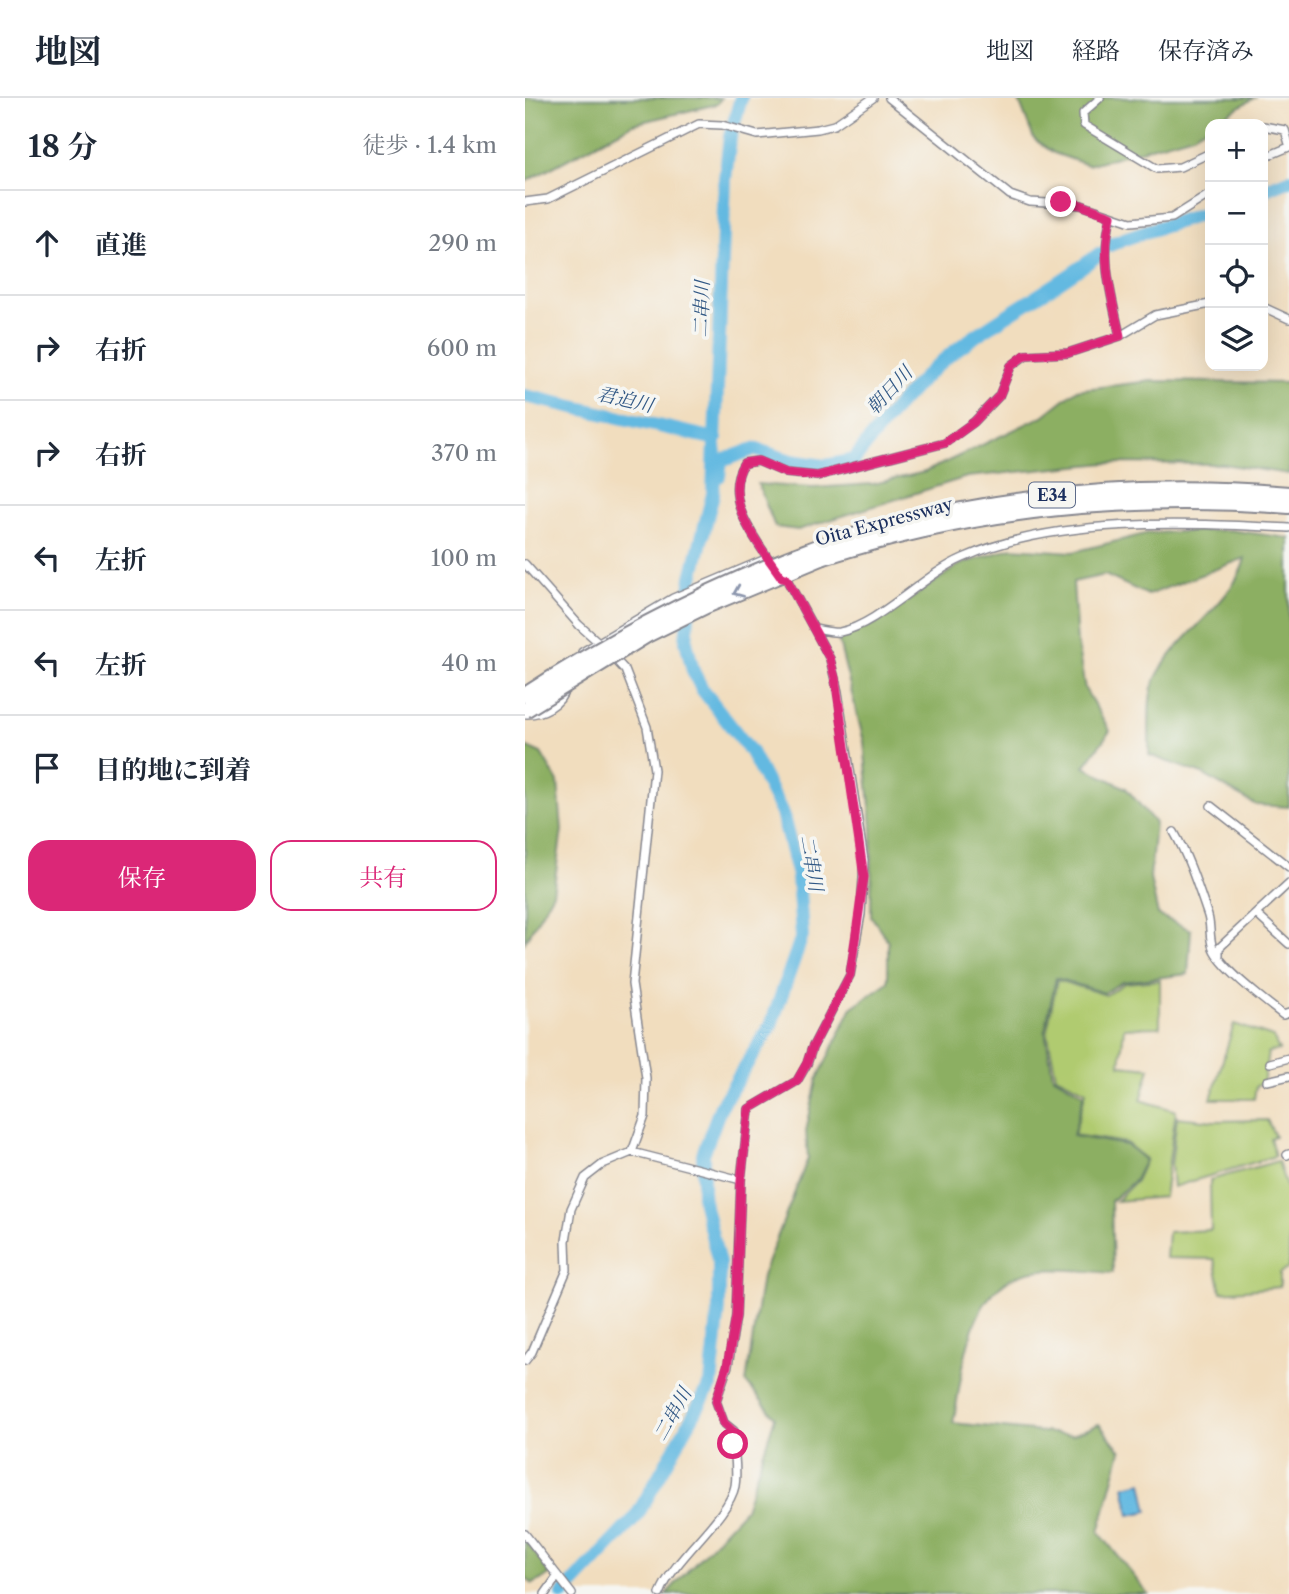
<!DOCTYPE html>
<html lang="ja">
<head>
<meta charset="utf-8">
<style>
  :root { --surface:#fff; --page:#f2f2f3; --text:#1f2937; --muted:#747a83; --line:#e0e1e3; --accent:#db2777 }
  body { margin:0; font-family:"Libre Caslon Text","Noto Serif JP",serif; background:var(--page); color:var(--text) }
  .controls { position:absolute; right:21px; top:21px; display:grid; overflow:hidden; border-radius:14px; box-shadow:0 7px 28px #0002 }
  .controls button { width:63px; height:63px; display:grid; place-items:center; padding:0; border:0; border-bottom:2px solid var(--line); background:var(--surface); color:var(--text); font:35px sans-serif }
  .stop { position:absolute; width:21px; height:21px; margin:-16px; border:5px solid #db2777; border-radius:50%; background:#fff }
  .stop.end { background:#db2777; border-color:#fff; box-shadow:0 2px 7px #0008 }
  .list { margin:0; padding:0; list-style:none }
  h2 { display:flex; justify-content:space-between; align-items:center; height:91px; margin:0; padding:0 28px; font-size:30px }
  h2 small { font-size:23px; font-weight:400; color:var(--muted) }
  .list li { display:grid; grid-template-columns:46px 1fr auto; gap:21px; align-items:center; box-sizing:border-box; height:105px; padding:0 28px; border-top:2px solid var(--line) }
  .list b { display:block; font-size:26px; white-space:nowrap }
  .list em { font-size:23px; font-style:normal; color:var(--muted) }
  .actions { display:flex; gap:14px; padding:21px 28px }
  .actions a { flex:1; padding:16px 0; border:2px solid var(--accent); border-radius:21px; text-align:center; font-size:24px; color:var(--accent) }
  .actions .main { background:var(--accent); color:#fff }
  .icon { flex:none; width:38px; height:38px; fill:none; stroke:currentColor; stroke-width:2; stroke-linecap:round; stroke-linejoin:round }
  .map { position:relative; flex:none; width:764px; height:1496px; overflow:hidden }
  header { display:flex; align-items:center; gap:42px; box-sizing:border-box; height:98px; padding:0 35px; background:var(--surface); border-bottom:2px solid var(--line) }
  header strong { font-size:33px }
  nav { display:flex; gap:38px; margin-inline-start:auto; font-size:24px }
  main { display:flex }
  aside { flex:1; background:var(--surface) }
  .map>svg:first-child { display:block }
  .green { fill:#b0cb70; stroke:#667d67; stroke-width:2 }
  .forest { fill:#8caf62; stroke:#546f60; stroke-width:2 }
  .water { fill:#64b9e1; stroke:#4074a0; stroke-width:2 }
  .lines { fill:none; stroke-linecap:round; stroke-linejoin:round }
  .river { stroke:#64b9e1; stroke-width:14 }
  .street-casing { stroke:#86868e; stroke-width:10 }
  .highway-casing { stroke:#86868e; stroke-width:18 }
  .street { stroke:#fff; stroke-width:7 }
  .highway { stroke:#fff; stroke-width:14 }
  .highway-bridge-casing { stroke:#86868e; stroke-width:18; stroke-linecap:butt }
  .highway-bridge { stroke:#fff; stroke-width:14 }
  .oneway { stroke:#8d97ae }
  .route { stroke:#db2777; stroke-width:9 }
  .labels { text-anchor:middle; stroke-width:7; stroke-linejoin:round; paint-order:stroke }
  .shield { fill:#f6f6f2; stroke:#5d6b8a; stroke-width:2 }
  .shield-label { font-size:16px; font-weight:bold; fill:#1b2f5e }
  .street-label { font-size:18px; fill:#1b2f5e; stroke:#f6f6f2 }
  .water-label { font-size:19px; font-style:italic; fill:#315885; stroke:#f6f6f2 }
</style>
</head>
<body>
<header>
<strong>地図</strong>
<nav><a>地図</a><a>経路</a><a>保存済み</a></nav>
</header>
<main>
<aside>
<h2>18 分<small>徒歩 · 1.4 km</small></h2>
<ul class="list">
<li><svg class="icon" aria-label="ahead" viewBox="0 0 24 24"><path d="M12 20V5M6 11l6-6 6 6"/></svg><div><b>直進</b></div><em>290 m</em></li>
<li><svg class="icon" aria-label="right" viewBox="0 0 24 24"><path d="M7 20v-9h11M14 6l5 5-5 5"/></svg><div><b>右折</b></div><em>600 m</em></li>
<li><svg class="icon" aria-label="right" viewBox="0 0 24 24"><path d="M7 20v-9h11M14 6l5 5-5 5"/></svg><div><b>右折</b></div><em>370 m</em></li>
<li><svg class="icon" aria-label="left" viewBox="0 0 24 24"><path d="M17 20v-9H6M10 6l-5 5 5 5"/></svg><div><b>左折</b></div><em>100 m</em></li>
<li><svg class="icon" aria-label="left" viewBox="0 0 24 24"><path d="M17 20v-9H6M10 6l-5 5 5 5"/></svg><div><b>左折</b></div><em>40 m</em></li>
<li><svg class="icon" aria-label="arrive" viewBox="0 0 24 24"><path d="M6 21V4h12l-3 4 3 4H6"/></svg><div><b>目的地に到着</b></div></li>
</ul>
<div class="actions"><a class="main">保存</a><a>共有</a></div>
</aside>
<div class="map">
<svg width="764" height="1496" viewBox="0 0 764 1496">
  <rect width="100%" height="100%" fill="#f6f6f2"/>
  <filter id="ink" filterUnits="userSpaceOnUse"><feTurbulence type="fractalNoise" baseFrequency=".0143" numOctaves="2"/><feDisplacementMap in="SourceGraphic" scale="14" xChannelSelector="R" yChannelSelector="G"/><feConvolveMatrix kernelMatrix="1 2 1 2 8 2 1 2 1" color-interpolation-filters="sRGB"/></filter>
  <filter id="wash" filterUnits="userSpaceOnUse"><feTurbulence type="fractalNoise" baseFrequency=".00686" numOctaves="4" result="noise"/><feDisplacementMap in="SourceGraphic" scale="28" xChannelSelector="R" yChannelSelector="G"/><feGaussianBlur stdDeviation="1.57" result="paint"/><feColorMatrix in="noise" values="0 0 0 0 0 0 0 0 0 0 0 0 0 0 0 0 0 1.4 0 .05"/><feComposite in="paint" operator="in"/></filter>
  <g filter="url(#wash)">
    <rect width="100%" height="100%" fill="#f1ddbe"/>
    <path class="green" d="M532,882L581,897L600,885L635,882V929L599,930L595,967L625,970L616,1002L651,1013L639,1099L591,1103L611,1083L621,1061L601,1045L549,1037L561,993L531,978L522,933Z
      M709,926L748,939L754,952L743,954L738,986L731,988L729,1001H686Z
      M652,1019L689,1023L742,1022L750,1038L745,1040L750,1058L648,1089L646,1067Z
      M753,1063L764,1098V1170L755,1175V1189L696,1194L689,1161L641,1160L643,1134L686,1132L685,1082Z"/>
    <path class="forest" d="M0,0H196L192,6L108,26L0,84Z
      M493,0H729L668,37L563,67L529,55L509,41Z
      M626,283L764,285V376L698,366L581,365L442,379L273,432L250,429L233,386L287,390L348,386L400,374L518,318L551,292Z
      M705,432L764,440V709L731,707L677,676L624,657C625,639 622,602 628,587C645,541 709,507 720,460L623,497L580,477L548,484L552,545L560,591L585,633L559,669L601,690L630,725L625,780L633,817L666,832L663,876L597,884L579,895L531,880L520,933L528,978L559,996L548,1038L602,1047L620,1062L610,1082L586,1103L588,1175C565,1174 540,1170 517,1172C441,1177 440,1268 428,1325L547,1337L574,1326L596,1353L574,1434L623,1496H141L220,1411L250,1319L221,1284L237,1178L283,1060L281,1033L292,982L327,909L363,884V843L346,818L347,730L339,644L313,540L353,524L434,467L487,450L548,454L624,435Z
      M0,648L16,655L33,684L37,732L28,795L0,844Z
      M0,1441L25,1477L8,1486L0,1480Z"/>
    <path class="water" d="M617,1384L623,1413L605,1417L599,1388Z"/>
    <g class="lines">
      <path class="river" d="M738,92L764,82
        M585,147C617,132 652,126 685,113
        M0,298L191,341
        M194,378L196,363L229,351L266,363L300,368L329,362C360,322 390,283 431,252C477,217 528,192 574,156
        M38,1496L111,1419L186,1286L194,1210V1165L178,1101V1056L196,1008L246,927L277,838L273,778L257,715L226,654L177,591L168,573L161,543L166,483L188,396L200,81L205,39L216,0"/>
    </g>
  </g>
  <g filter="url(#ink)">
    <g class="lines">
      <g class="street-casing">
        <path id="street" d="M364,0L485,97L505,104L556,107L606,124L647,120L685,96
          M575,0L558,15L559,27L632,71L655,69L685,55
          M738,28L760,32L764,46
          M738,60L764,49
          M0,104L23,101L174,26L197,27L232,37L293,31L309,27L348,0
          M586,119C575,162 586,195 595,238
          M738,209L764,221
          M0,466L54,527L79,549
          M247,466C229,439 197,399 219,365L233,363L261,375L292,378L420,345L449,324L474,298L486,268L501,257L543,255L595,238L630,217L685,206
          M256,479L261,480L289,531C297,532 307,535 315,534C354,526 398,477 438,460C532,418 663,425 764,430
          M57,554L148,500L243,460
          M87,558L100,572L122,629L129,672L107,886L121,980L120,1018L107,1054
          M0,616C16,617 37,607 40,590
          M686,708L764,769
          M649,734C664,760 673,789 683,818C686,828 684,840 688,850C696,870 740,903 758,917L764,915
          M731,816L764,846
          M694,857V850L764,785
          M745,965L764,960
          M742,983L764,978
          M762,1057L764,1056
          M0,1263L7,1254L42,1172L41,1143L46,1111L60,1080L78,1066L107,1054L216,1082
          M0,1436L47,1496
          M20,1496L32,1479
          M135,1496C148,1460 203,1421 210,1388C213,1371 208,1351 209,1333L199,1325L191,1303L203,1268L211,1218L216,1082L224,1011L272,983L282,966L287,950L325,877L336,816L339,762L313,594L305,561L289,531"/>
      </g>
      <g class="highway-casing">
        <path id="highway" d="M295,448C448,399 604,382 764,396
          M299,459C455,410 602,396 764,408"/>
      </g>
      <use href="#street" class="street"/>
      <use href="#highway" class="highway"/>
      <g class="highway-bridge-casing">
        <path id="highway-bridge" d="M0,597C94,536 190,487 295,448
          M0,612L122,537L181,508L299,459"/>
      </g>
      <use href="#highway-bridge" class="highway-bridge"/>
    </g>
    <defs><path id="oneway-chevron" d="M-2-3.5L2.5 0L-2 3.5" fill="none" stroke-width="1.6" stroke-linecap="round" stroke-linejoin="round" transform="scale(1.75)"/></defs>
    <use class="oneway" href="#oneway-chevron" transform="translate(213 494) rotate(157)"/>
  </g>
  <g class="lines" filter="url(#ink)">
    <path class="route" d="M208,1346L209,1334L199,1325L191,1303L202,1268L211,1218L216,1083L224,1011L272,983L282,965L287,950L325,877L339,779L310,580L305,561L261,480H257C236,449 195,403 219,365L233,363L261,375L292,378L420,345L449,324L474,298L486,268L500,257L543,255L595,238C586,195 575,162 586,118L556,107L536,104"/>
  </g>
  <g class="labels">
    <rect class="shield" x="504" y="384.5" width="46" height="25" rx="5"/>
    <g class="shield-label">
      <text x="527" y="403">E34</text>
    </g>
    <g class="street-label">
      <text transform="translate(359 424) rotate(-15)" y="6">Oita Expressway</text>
    </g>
    <g class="water-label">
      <text transform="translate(176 211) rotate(-88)" y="7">二串川</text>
      <text transform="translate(364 292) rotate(-47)" y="7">朝日川</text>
      <text transform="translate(100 301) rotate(13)" y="7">君迫川</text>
      <text transform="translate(287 765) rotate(80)" y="7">二串川</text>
      <text transform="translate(147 1316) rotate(-61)" y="7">二串川</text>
    </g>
  </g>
</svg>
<div class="controls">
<button>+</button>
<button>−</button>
<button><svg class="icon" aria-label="locate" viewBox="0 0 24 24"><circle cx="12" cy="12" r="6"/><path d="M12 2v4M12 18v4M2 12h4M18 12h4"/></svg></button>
<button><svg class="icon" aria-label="layers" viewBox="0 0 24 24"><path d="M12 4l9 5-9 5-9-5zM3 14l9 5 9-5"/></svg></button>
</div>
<div class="stop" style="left:208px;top:1346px"></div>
<div class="stop end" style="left:536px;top:104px"></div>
</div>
</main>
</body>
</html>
